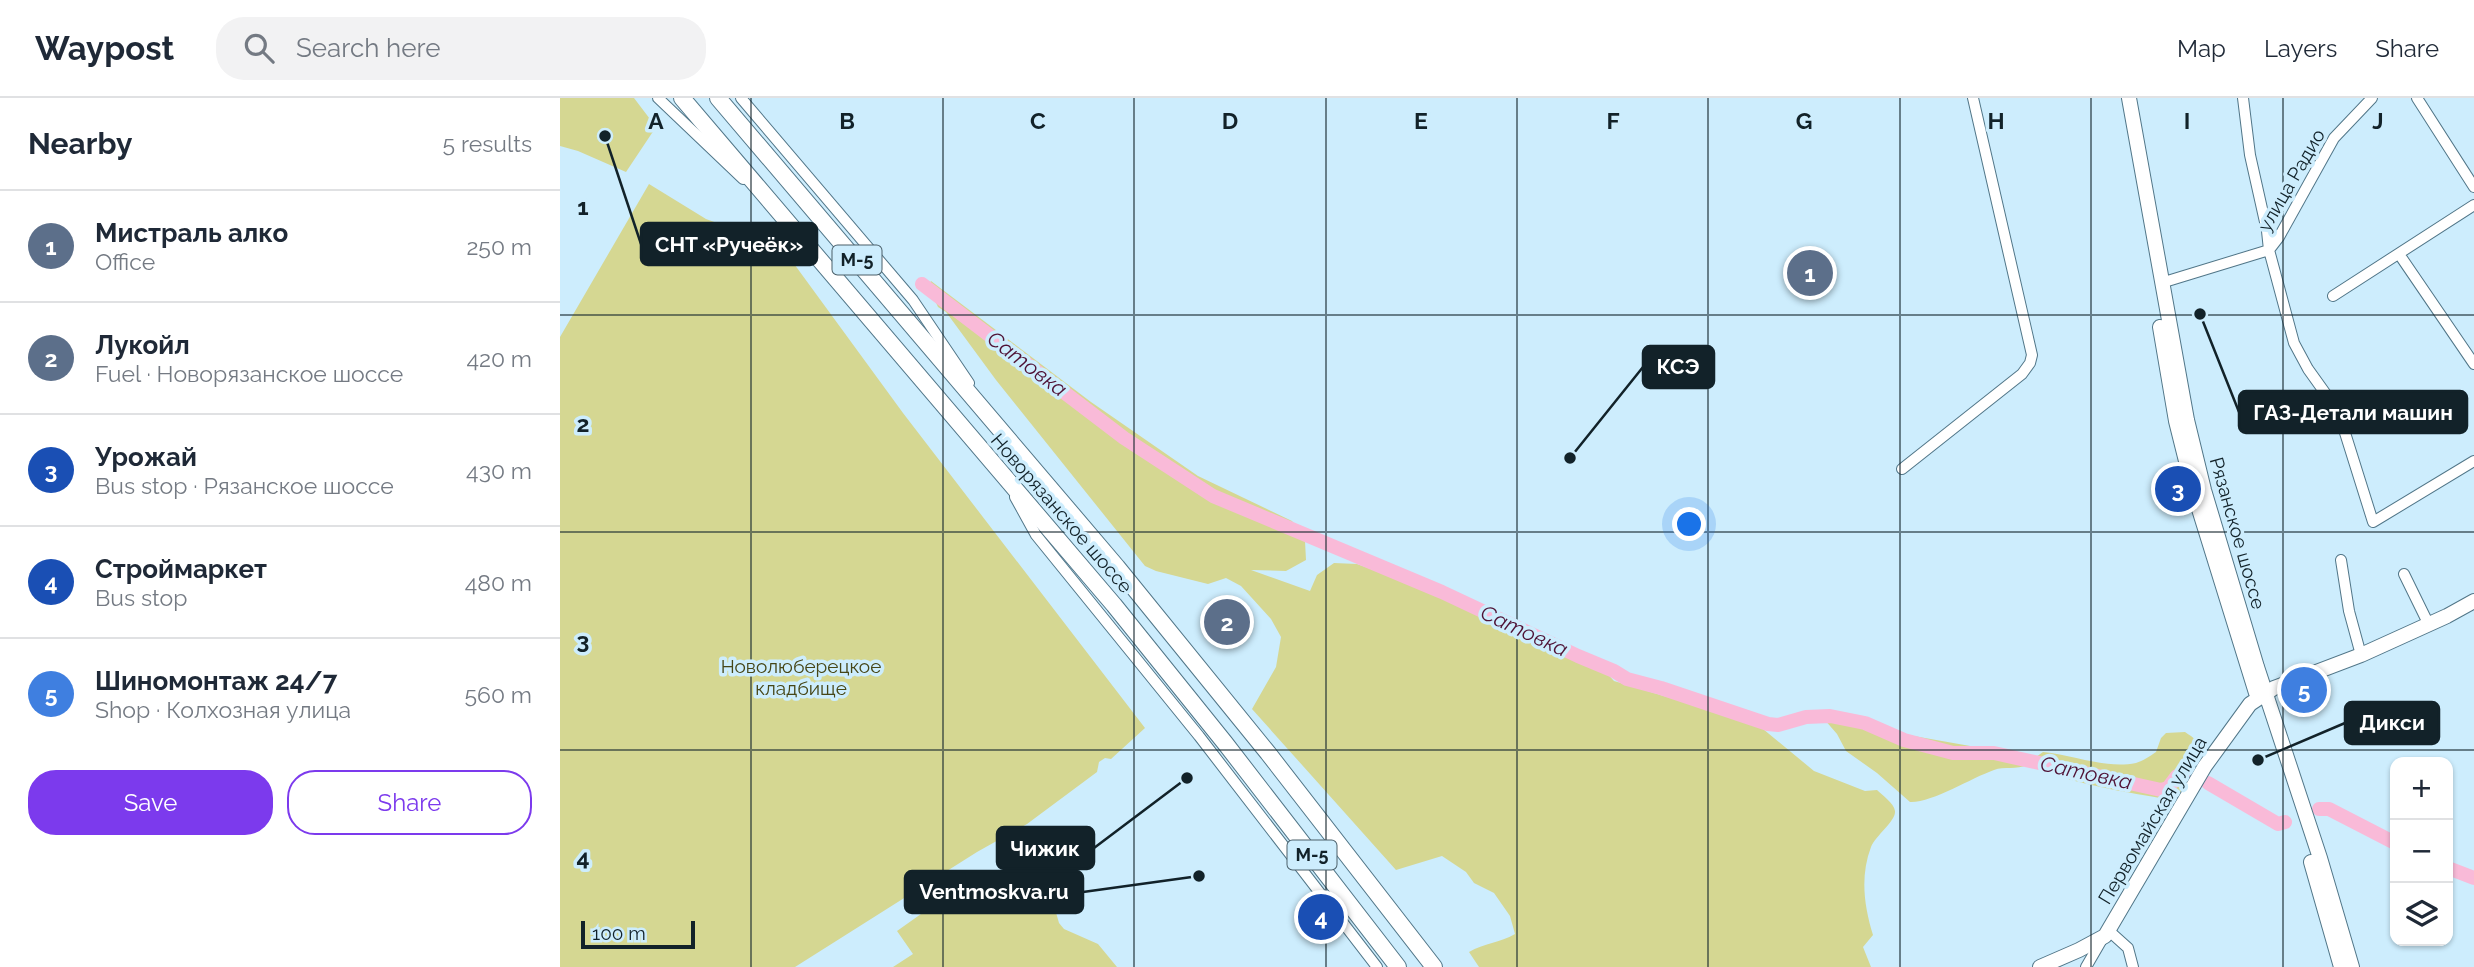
<!DOCTYPE html>
<html lang="en">
<head>
<meta charset="utf-8">
<style>
  :root { --surface:#fff; --page:#f2f2f3; --text:#1f2937; --muted:#747a83; --line:#e0e1e3; --accent:#7c3aed }
  body { margin:0; font-family:Raleway,sans-serif; background:var(--page); color:var(--text) }
  .controls { position:absolute; right:21px; bottom:21px; display:grid; overflow:hidden; border-radius:14px; box-shadow:0 2px 5px #0004 }
  .controls button { width:63px; height:63px; display:grid; place-items:center; padding:0; border:0; border-bottom:2px solid var(--line); background:var(--surface); color:var(--text); font:35px sans-serif }
  .scale { position:absolute; left:21px; bottom:18px; width:114px; box-sizing:border-box; padding-left:7px; border:4px solid #122229; border-top:0; font-size:19px; line-height:24px; white-space:nowrap; color:#122229; -webkit-text-stroke:5px #cdedfd; paint-order:stroke }
  .you { position:absolute; left:1130px; top:427px; width:24px; height:24px; margin:-18px; border:5px solid #fff; border-radius:50%; background:#1a73e8; box-shadow:0 0 0 10px #1a73e833 }
  .badge { display:grid; place-items:center; width:46px; height:46px; border-radius:50%; background:var(--accent); color:#fff; font-size:23px; font-weight:700 }
  .pin { position:absolute; translate:-50% -50%; border:4px solid #fff; box-shadow:0 2px 7px #0006 }
  .list { margin:0; padding:0; list-style:none }
  h2 { display:flex; justify-content:space-between; align-items:center; height:91px; margin:0; padding:0 28px; font-size:30px }
  h2 small { font-size:23px; font-weight:400; color:var(--muted) }
  .list li { display:grid; grid-template-columns:46px 1fr auto; gap:21px; align-items:center; box-sizing:border-box; height:112px; padding:0 28px; border-top:2px solid var(--line) }
  .list b { display:block; font-size:26px; white-space:nowrap }
  .list p { margin:0; font-size:23px; white-space:nowrap; color:var(--muted) }
  .list em { font-size:23px; font-style:normal; color:var(--muted) }
  .actions { display:flex; gap:14px; padding:21px 28px }
  .actions a { flex:1; padding:16px 0; border:2px solid var(--accent); border-radius:28px; text-align:center; font-size:24px; color:var(--accent) }
  .actions .main { background:var(--accent); color:#fff }
  .icon { flex:none; width:38px; height:38px; fill:none; stroke:currentColor; stroke-width:2; stroke-linecap:round; stroke-linejoin:round }
  .map { position:relative; flex:none; width:1914px; height:869px; overflow:hidden }
  header { display:flex; align-items:center; gap:42px; box-sizing:border-box; height:98px; padding:0 35px; background:var(--surface); border-bottom:2px solid var(--line) }
  header strong { font-size:33px }
  nav { display:flex; gap:38px; margin-inline-start:auto; font-size:24px }
  .search { width:490px; height:63px; background:var(--page); display:flex; align-items:center; gap:18px; box-sizing:border-box; padding:0 24px; border-radius:28px; color:var(--muted); font-size:26px }
  main { display:flex }
  aside { flex:1; background:var(--surface) }
  .map>svg:first-child { display:block }
  .green { fill:#d5d792 }
  .lines { fill:none; stroke-linecap:round; stroke-linejoin:round }
  .river { stroke:#f9bad8; stroke-width:14 }
  .minor-casing { stroke:#517688; stroke-width:12 }
  .major-casing { stroke:#517688; stroke-width:16 }
  .highway-casing { stroke:#517688; stroke-width:18 }
  .minor { stroke:#fff; stroke-width:10 }
  .major { stroke:#fff; stroke-width:14 }
  .highway { stroke:#fff; stroke-width:16 }
  .grid { fill:none; stroke:#122229; stroke-width:2; stroke-opacity:0.55 }
  .labels { text-anchor:middle; stroke-width:7; stroke-linejoin:round; paint-order:stroke }
  .shield { fill:#cdedfd; stroke:#4a5f69; stroke-width:2 }
  .shield-label { font-size:18px; font-weight:bold; fill:#122229 }
  .street-label { font-size:19px; fill:#122229; stroke:#cdedfd }
  .park-label { font-size:19px; fill:#464617; stroke:#cdedfd }
  .water-label { font-size:21px; font-style:italic; fill:#4f1235; stroke:#cdedfd }
  .grid-label { font-size:23px; text-anchor:middle; font-weight:bold; fill:#122229; stroke:#cdedfd; stroke-width:7; stroke-linejoin:round; paint-order:stroke }
  .leader { fill:none; stroke:#122229; stroke-width:2.5 }
  .callout-dot { fill:#122229; stroke:#cdedfd; stroke-width:2.5 }
  .callout { fill:#122229; stroke:#122229; stroke-width:2.5 }
  .callout-label { font-size:21px; text-anchor:middle; font-weight:bold; fill:#fff }
</style>
</head>
<body>
<header>
<strong>Waypost</strong>
<div class="search"><svg class="icon" aria-label="search" viewBox="0 0 24 24"><circle cx="10" cy="10" r="6"/><path d="M15 15l6 6"/></svg>Search here</div>
<nav><a>Map</a><a>Layers</a><a>Share</a></nav>
</header>
<main>
<aside>
<h2>Nearby<small>5 results</small></h2>
<ul class="list">
<li><span class="badge" style="background:#5c6f8a">1</span><div><b>Мистраль алко</b><p>Office</p></div><em>250 m</em></li>
<li><span class="badge" style="background:#5c6f8a">2</span><div><b>Лукойл</b><p>Fuel · Новорязанское шоссе</p></div><em>420 m</em></li>
<li><span class="badge" style="background:#1a4fb4">3</span><div><b>Урожай</b><p>Bus stop · Рязанское шоссе</p></div><em>430 m</em></li>
<li><span class="badge" style="background:#1a4fb4">4</span><div><b>Строймаркет</b><p>Bus stop</p></div><em>480 m</em></li>
<li><span class="badge" style="background:#3f7fe0">5</span><div><b>Шиномонтаж 24/7</b><p>Shop · Колхозная улица</p></div><em>560 m</em></li>
</ul>
<div class="actions"><a class="main">Save</a><a>Share</a></div>
</aside>
<div class="map">
<svg width="1914" height="869" viewBox="0 0 1914 869">
  <rect width="100%" height="100%" fill="#cdedfd"/>
  <path class="green" d="M0,0H74L96,29L66,74L18,53L0,48Z
    M89,86L146,121L221,148L343,315L585,630L551,661L545,660L539,664L537,674L467,726L417,754L235,869H0V239Z
    M371,183L531,304L638,378L732,423L745,443L746,462L726,473L691,472L750,493L757,477L774,465L797,466L874,494L966,536L1008,558L1044,572L1054,583L1197,626L1254,673L1305,693L1317,692C1322,697 1334,705 1335,713C1336,723 1316,737 1311,749C1300,778 1304,808 1313,837L1303,849L1311,869H919L909,854C924,845 940,845 955,836L950,818L934,795L914,785L906,774L882,758L836,772L692,611L716,569L721,539L711,521L681,488L666,480L648,486L596,473L585,468L436,282L386,214L378,209L368,188Z
    M1278,615L1306,622L1348,637L1461,657L1467,659V667C1457,672 1444,668 1434,672C1411,680 1372,705 1350,704L1317,675L1286,653L1277,636L1264,621Z
    M1625,634C1634,640 1639,643 1640,654L1620,696L1612,702C1583,697 1496,684 1476,667V659L1483,654C1514,657 1545,671 1576,665C1583,663 1590,658 1596,654L1601,640L1606,635Z
    M423,772L472,775L495,811L499,825L504,831L538,846L557,869H333L353,856L337,833Z"/>
  <g class="lines">
    <path class="river" d="M362,186L564,340L653,398L882,494L1018,558L1054,573L1067,581L1101,590L1208,626L1218,627L1246,619L1270,618L1305,625L1344,642L1393,655H1434L1601,692L1608,690L1617,678L1629,675
      M1648,685L1718,726L1725,724
      M1759,711H1769L1835,745
      M1888,770L1914,780"/>
    <g class="minor-casing">
      <path id="minor" d="M98,0L183,81
        M181,0L353,202L409,285
        M1683,0L1690,57L1707,133L1709,152L1734,245L1748,271L1773,306L1781,322L1813,424L1914,363
        M1857,0L1914,89
        M1839,156L1914,266
        M1601,185L1709,152L1719,139L1774,40L1812,0
        M1773,198L1914,107
        M1342,371L1462,276L1470,265L1472,257L1413,0
        M455,399L476,437L639,638L817,869
        M1781,462L1789,513L1801,557
        M1844,476L1869,527
        M1548,832L1568,850L1573,869
        M1526,869L1544,838"/>
    </g>
    <g class="major-casing">
      <path id="major" d="M1569,0L1627,322L1644,392L1697,569L1760,760L1792,869
        M1600,229L1616,323L1634,395L1696,595
        M1751,764L1781,869
        M1480,869L1519,852L1545,838L1645,668L1690,606L1714,590L1801,557L1887,518L1914,503"/>
    </g>
    <g class="highway-casing">
      <path id="highway" d="M122,0L554,507L665,645L838,869
        M158,0L557,469L708,655L874,869"/>
    </g>
    <use href="#minor" class="minor"/>
    <use href="#major" class="major"/>
    <use href="#highway" class="highway"/>
  </g>
  <path class="grid" d="M191,0V869M383,0V869M574,0V869M766,0V869M957,0V869M1148,0V869M1340,0V869M1531,0V869M1723,0V869M0,217H1914M0,434H1914M0,652H1914"/>
  <g class="labels">
    <g class="shield">
      <rect x="272.5" y="147.5" width="49" height="29" rx="5"/>
      <rect x="727.5" y="742.5" width="49" height="29" rx="5"/>
    </g>
    <g class="shield-label">
      <text x="297" y="168">М-5</text>
      <text x="752" y="763">М-5</text>
    </g>
    <g class="street-label">
      <text transform="translate(1731 82) rotate(-60)" y="7">улица Радио</text>
      <text transform="translate(502 415) rotate(49)" y="7">Новорязанское шоссе</text>
      <text transform="translate(1678 435) rotate(74)" y="7">Рязанское шоссе</text>
      <text transform="translate(1592 722) rotate(-59)" y="7">Первомайская улица</text>
    </g>
    <g class="park-label">
      <text x="241" y="575">Новолюберецкое<tspan x="241" dy="22">кладбище</tspan></text>
    </g>
    <g class="water-label">
      <text transform="translate(467 266) rotate(37)" y="7">Сатовка</text>
      <text transform="translate(964 533) rotate(25)" y="7">Сатовка</text>
      <text transform="translate(1526 675) rotate(12)" y="7">Сатовка</text>
    </g>
  </g>
  <g class="grid-label">
    <text x="96" y="31">A</text>
    <text x="287" y="31">B</text>
    <text x="478" y="31">C</text>
    <text x="670" y="31">D</text>
    <text x="861" y="31">E</text>
    <text x="1053" y="31">F</text>
    <text x="1244" y="31">G</text>
    <text x="1436" y="31">H</text>
    <text x="1627" y="31">I</text>
    <text x="1818" y="31">J</text>
    <text x="23" y="117">1</text>
    <text x="23" y="334">2</text>
    <text x="23" y="551">3</text>
    <text x="23" y="768">4</text>
  </g>
  <path class="leader" d="M45 38L81 146M1010 360L1083 269M1640 216L1679 314M1698 662L1785 625M627 680L534 750M639 778L523 794"/>
  <g class="callout-dot">
    <circle cx="45" cy="38" r="7"/>
    <circle cx="1010" cy="360" r="7"/>
    <circle cx="1640" cy="216" r="7"/>
    <circle cx="1698" cy="662" r="7"/>
    <circle cx="627" cy="680" r="7"/>
    <circle cx="639" cy="778" r="7"/>
  </g>
  <g class="callout">
    <rect x="81" y="125" width="176" height="42" rx="7"/>
    <rect x="1083" y="248" width="71" height="42" rx="7"/>
    <rect x="1679" y="293" width="228" height="42" rx="7"/>
    <rect x="1785" y="604" width="94" height="42" rx="7"/>
    <rect x="437" y="729" width="97" height="42" rx="7"/>
    <rect x="345" y="773" width="178" height="42" rx="7"/>
  </g>
  <g class="callout-label">
    <text x="169" y="154">СНТ «Ручеёк»</text>
    <text x="1118" y="276">КСЭ</text>
    <text x="1793" y="322">ГАЗ-Детали машин</text>
    <text x="1832" y="632">Дикси</text>
    <text x="485" y="758">Чижик</text>
    <text x="434" y="801">Ventmoskva.ru</text>
  </g>
</svg>
<div class="controls">
<button>+</button>
<button>−</button>
<button><svg class="icon" aria-label="layers" viewBox="0 0 24 24"><path d="M12 4l9 5-9 5-9-5zM3 14l9 5 9-5"/></svg></button>
</div>
<div class="scale">100 m</div>
<div class="you"></div>
<div class="pin badge" style="left:1250px;top:175px;background:#5c6f8a">1</div>
<div class="pin badge" style="left:667px;top:524px;background:#5c6f8a">2</div>
<div class="pin badge" style="left:1618px;top:391px;background:#1a4fb4">3</div>
<div class="pin badge" style="left:761px;top:819px;background:#1a4fb4">4</div>
<div class="pin badge" style="left:1744px;top:592px;background:#3f7fe0">5</div>
</div>
</main>
</body>
</html>
